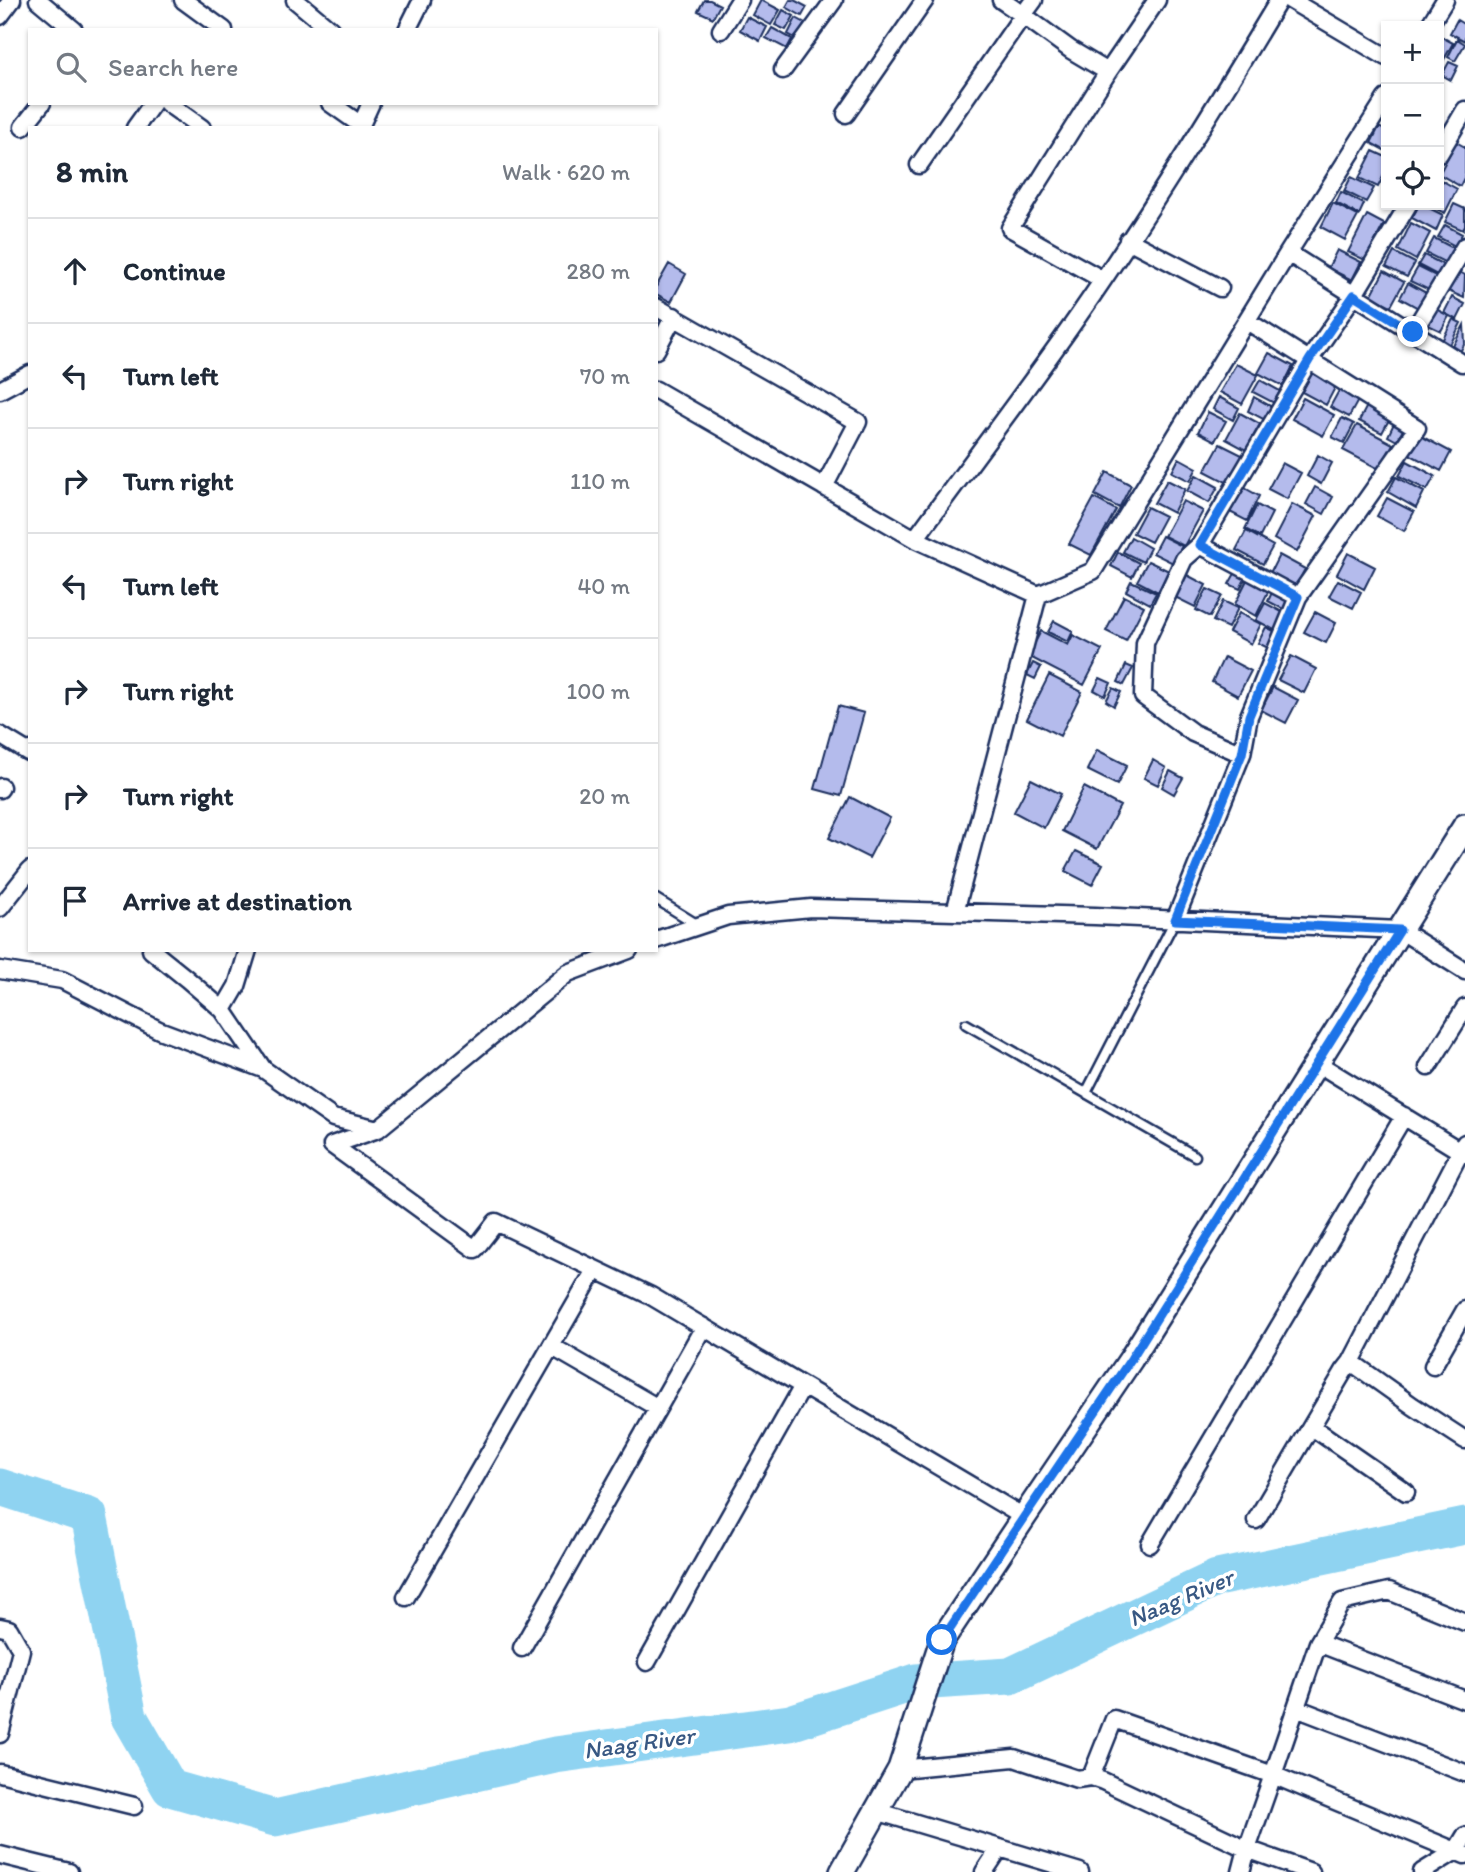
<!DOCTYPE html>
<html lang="en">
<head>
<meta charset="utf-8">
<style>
  :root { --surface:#fff; --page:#f6f6f7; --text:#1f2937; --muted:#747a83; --line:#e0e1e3 }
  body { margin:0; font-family:Itim,sans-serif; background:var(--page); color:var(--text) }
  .controls { position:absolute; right:21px; top:21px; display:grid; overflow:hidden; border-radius:0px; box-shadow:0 2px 5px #0004 }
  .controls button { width:63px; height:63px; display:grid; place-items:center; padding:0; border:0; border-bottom:2px solid var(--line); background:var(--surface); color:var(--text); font:35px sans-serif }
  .stop { position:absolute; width:21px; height:21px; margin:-16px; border:5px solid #1a73e8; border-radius:50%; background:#fff }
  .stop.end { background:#1a73e8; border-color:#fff; box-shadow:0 2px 7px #0008 }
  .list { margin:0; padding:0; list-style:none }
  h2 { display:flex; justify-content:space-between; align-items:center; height:91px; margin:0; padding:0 28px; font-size:30px }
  h2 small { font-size:23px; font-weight:400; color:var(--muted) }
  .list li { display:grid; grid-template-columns:46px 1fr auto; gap:21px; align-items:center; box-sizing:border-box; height:105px; padding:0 28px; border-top:2px solid var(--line) }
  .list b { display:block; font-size:26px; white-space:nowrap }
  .list em { font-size:23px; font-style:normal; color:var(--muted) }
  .icon { flex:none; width:38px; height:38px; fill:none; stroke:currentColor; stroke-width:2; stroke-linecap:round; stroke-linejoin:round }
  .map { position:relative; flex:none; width:1465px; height:1872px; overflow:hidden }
  .search { position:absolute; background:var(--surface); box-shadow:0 2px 5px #0004; left:28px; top:28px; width:630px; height:77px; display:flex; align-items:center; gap:18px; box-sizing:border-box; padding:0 24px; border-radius:0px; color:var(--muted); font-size:26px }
  .panel { position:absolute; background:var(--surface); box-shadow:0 2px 5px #0004; left:28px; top:126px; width:630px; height:826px; border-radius:0px }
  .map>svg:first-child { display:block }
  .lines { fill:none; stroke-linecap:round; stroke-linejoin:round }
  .river { stroke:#8fd3f1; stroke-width:37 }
  .building { fill:#b4bbec; stroke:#1b2f5e; stroke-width:2 }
  .lane-casing { stroke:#1b2f5e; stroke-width:13 }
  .street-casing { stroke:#1b2f5e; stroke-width:21 }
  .secondary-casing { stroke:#1b2f5e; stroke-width:28 }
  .lane { stroke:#fff; stroke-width:8 }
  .street { stroke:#fff; stroke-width:16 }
  .secondary { stroke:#fff; stroke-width:23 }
  .route { stroke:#1a73e8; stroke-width:9 }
  .labels { text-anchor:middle; stroke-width:7; stroke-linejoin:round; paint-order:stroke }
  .water-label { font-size:24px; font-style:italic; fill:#385883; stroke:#fff }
</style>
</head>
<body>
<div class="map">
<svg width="1465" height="1872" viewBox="0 0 1465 1872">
  <rect width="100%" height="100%" fill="#fff"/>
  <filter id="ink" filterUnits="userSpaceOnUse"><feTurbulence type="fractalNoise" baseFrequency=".0143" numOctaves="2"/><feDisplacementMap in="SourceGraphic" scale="14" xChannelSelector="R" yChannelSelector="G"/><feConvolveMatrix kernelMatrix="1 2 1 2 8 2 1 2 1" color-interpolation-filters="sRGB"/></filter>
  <g filter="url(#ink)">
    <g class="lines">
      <path class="river" d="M0,1487L89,1516L129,1717L170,1788L275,1818L555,1755L790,1723L916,1682L1010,1676L1217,1578L1465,1526"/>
    </g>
    <path class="building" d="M704,0H710L720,5L713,18L698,11Z
      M761,0L780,10L771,25L753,15Z
      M790,0H794L807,7L802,16L786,7Z
      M783,10L794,16L786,30L775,25Z
      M747,17L767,27L760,41L740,30Z
      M796,18L805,23L797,39L788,34Z
      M1457,20L1465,25V41L1450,33Z
      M772,28L792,39L787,49L766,38Z
      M1440,36L1453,43L1442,63L1439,61V39Z
      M1457,39L1465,44L1455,61L1448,57Z
      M1449,62L1458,66L1451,80L1442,75Z
      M1379,127L1386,131V151L1371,143Z
      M1456,142L1465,147V176L1460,186L1439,174Z
      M1373,151L1386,157V171L1378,187L1359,178Z
      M1351,177L1374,188L1366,202L1344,191Z
      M1439,179L1457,189L1445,213L1428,205H1439Z
      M1341,192L1364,204L1359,215L1336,203Z
      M1333,203L1358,216L1345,240L1321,227Z
      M1454,204L1465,209V226L1463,230L1445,222Z
      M1419,205H1423L1443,215L1436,231L1412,218Z
      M1367,215L1384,224L1365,260L1348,252Z
      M1411,223L1430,233L1416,260L1398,250Z
      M1445,225L1462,234L1455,246L1438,237Z
      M1434,238L1453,248L1446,263L1426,253Z
      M1337,250L1361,262L1352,280L1328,268Z
      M1394,252L1415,263L1407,277L1386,267Z
      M1424,255L1444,265L1439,276L1418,265Z
      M669,264L686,274L671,302L656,294V287Z
      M1418,267L1438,277L1431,291L1410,281Z
      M1456,270L1465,275L1464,298L1446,290Z
      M1384,271L1404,282L1391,306L1371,296Z
      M1408,283L1428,294L1420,309L1400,298Z
      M1452,297L1465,304L1457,320L1444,313Z
      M1434,308L1449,316L1441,331L1426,324Z
      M1453,319L1461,323L1450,345L1442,341Z
      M1464,325L1465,343L1460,352L1452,348Z
      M1269,353L1293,366L1283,386L1258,373Z
      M1236,364L1258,375L1242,404L1220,392Z
      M1314,369L1338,382L1326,405L1302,392Z
      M1260,380L1280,391L1274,403L1253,392Z
      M1342,385L1361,395L1349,417L1330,407Z
      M1219,397L1239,408L1233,420L1213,409Z
      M1254,397L1272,407L1265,420L1248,411Z
      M1303,398L1334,415L1323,436L1292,419Z
      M1368,404L1391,416L1382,433L1359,421Z
      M1208,412L1226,421L1215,441L1198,432Z
      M1240,413L1260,424L1246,450L1226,439Z
      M1342,418L1354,424L1344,443L1332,437Z
      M1395,421L1405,426L1397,441L1388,436Z
      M1357,425L1393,444L1379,469L1343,450Z
      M1419,435L1451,452L1441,471L1409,454Z
      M1220,444L1244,456L1230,484L1205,471Z
      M1318,455L1332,463L1321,484L1307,476Z
      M1179,458L1197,468L1190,481L1172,472Z
      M1407,461L1435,476L1427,490L1399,476Z
      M1282,463L1301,473L1287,499L1268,489Z
      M1107,472L1131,485L1119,508L1095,495Z
      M1196,475L1218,487L1209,503L1187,491Z
      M1396,477L1424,492L1416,508L1388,492Z
      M1167,480L1185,489L1173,513L1154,503Z
      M1241,486L1259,496L1247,521L1228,511Z
      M1315,487L1333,497L1324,514L1306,504Z
      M1094,498L1116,510L1091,555L1069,544Z
      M1387,498L1414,512L1404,531L1377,516Z
      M1183,501L1203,511L1184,546L1164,536Z
      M1292,504L1316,516L1297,552L1274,539Z
      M1257,505L1272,513L1260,537L1245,529Z
      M1147,507L1165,516L1151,542L1133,533Z
      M1246,531L1273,546L1263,564L1236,550Z
      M1162,536L1182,546L1173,563L1153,553Z
      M1131,537L1150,548L1143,562L1123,552Z
      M1118,552L1139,563L1132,577L1111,566Z
      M1348,553L1375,567L1364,589L1337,574Z
      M1279,555L1305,569L1296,586L1270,573Z
      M1148,561L1169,571L1158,592L1137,581Z
      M1238,568L1248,573L1240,589L1229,584Z
      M1250,574L1271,586L1256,616L1235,604Z
      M1187,575L1206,585L1195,607L1175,597Z
      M1338,580L1361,592L1353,608L1329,596Z
      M1131,581L1156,593L1150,604L1126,591Z
      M1274,588L1293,598L1287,611L1268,601Z
      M1207,589L1222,596L1210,617L1196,610Z
      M1124,596L1144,606L1126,641L1106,631Z
      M1223,601L1238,608L1228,628L1213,621Z
      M1265,603L1284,613L1276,631L1256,620Z
      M1315,612L1336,623L1326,643L1304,632Z
      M1239,613L1261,624L1251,644L1229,632Z
      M1054,621L1073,631L1068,642L1048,632Z
      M1266,627L1276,632L1268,648L1258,643Z
      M1041,631L1068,645L1073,635L1102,650L1084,685L1028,656Z
      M1291,656L1316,669L1304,693L1278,680Z
      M1224,657L1251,671L1238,696L1212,682Z
      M1033,663L1041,667L1035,679L1027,675Z
      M1126,665L1133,668L1124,685L1118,682Z
      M1049,675L1082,692L1060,736L1027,719Z
      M1100,678L1111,683L1105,696L1094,690Z
      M1273,687L1298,700L1286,723L1261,710Z
      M1113,688L1121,692L1114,706L1106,701Z
      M838,706L864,713L841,796L815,789Z
      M1097,750L1127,765L1117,785L1087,770Z
      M1153,760L1166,768L1158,785L1144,778Z
      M1170,771L1183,778L1174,794L1162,787Z
      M1031,779L1061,794L1044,828L1014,812Z
      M1084,787L1120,806L1097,849L1062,831Z
      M850,797L890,818L869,858L829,838Z
      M1076,851L1103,864L1092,885L1065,871Z"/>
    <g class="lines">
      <g class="lane-casing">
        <path id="lane" d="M656,899L698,925
          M966,1024L1195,1156
          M1086,1093L1175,920"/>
      </g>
      <g class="street-casing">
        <path id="street" d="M38,0L74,30
          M183,0L224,30
          M295,0L331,30
          M1001,0L1023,15L1034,0
          M1290,0L1386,57
          M0,16L12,0
          M1429,26L1445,0
          M407,30L422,0
          M721,30L740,0
          M783,70L834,0
          M1108,72L1157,0
          M167,103L202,128
          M330,103L361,125
          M846,114L925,0
          M23,127L42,103
          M135,128L153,103
          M362,128L361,125L371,103
          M1439,154L1465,110
          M919,165L1023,15L1071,50L1108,72L1010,228L1103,280
          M1128,240L1220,288
          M1288,253L1462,363
          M656,307L858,422L824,487
          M1413,332L1465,246
          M656,350L674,316
          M0,390L30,374
          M656,390L915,539C969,465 1026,391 1079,315C1150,213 1215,107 1279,0
          M915,539L1038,595L1093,571L1288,253L1386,98
          M1200,545L1298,597L1417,428L1247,321
          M0,735L28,752L30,750
          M1242,754L1193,733L1143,696L1145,643L1184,559L1200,545L1310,359L1354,295L1408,205
          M0,789L1,787
          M0,908L30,870
          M955,912L1038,595
          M1175,920L1242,754L1249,716L1298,597
          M656,940L728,916L811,908L1095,916L1400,930L1465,971
          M151,950L187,979L223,1010
          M248,950L237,986L223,1010L263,1069
          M629,950L568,973L378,1129L332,1145L475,1249L496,1222L651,1296L1024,1517
          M0,970L62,980L159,1030L263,1069L333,1118L378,1129
          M1317,1063L1465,1154
          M1428,1067L1465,1008
          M551,1346L658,1408
          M1351,1362L1413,1406L1465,1440
          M1433,1366L1465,1310
          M1312,1427L1406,1492
          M1256,1520L1344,1371L1351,1362L1465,1143
          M1150,1544L1404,1116
          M406,1597L595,1270
          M0,1627L9,1629L21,1650L0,1734
          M1318,1643L1342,1602L1389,1591L1465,1622
          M522,1648L704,1327
          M647,1662L803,1386
          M1296,1708L1465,1773
          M900,1769L1014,1758L1077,1779L1091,1777L1103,1781L1247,1849L1273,1775L1465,1855
          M0,1773L134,1806
          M1091,1777L1114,1719L1273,1775L1318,1643L1465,1700
          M876,1811L1080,1872
          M0,1855L69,1872
          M984,1872L1000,1848
          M1241,1872L1247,1849L1311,1872
          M1422,1872L1456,1851L1465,1836"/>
      </g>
      <g class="secondary-casing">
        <path id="secondary" d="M842,1872L900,1769L942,1640L1024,1517L1131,1359L1465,826"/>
      </g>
      <use href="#lane" class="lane"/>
      <use href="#street" class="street"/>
      <use href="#secondary" class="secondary"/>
    </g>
  </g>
  <g class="lines" filter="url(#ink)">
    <path class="route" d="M942,1640L1024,1517L1131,1359L1400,930L1175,920L1242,754L1249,716L1298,597L1200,545L1310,359L1354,295L1413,332"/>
  </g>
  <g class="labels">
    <g class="water-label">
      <text transform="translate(1181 1598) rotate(-23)" y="8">Naag River</text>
      <text transform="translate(639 1743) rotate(-8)" y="8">Naag River</text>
    </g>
  </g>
</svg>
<div class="controls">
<button>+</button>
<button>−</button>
<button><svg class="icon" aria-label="locate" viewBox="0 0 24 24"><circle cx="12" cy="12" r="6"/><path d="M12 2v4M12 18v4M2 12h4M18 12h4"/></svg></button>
</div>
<div class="stop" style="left:942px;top:1640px"></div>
<div class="stop end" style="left:1413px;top:332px"></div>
<div class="search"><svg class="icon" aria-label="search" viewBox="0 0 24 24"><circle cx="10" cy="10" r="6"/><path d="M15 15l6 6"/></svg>Search here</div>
<section class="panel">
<h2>8 min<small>Walk · 620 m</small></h2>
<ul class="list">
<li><svg class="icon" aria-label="ahead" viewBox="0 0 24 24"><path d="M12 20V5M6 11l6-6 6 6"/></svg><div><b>Continue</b></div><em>280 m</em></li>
<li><svg class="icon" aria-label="left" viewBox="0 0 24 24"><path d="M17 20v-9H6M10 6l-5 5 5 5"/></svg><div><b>Turn left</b></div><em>70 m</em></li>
<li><svg class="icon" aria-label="right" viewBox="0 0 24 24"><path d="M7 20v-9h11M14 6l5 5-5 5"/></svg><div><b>Turn right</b></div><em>110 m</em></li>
<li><svg class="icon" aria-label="left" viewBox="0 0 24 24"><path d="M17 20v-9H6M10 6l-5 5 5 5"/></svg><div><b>Turn left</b></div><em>40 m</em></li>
<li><svg class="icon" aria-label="right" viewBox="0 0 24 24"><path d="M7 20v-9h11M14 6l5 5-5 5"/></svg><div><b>Turn right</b></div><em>100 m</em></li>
<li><svg class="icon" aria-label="right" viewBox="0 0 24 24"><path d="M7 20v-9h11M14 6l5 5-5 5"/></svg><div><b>Turn right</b></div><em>20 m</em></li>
<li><svg class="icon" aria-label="arrive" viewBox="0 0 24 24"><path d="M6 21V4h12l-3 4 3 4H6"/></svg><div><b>Arrive at destination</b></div></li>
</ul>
</section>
</div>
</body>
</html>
